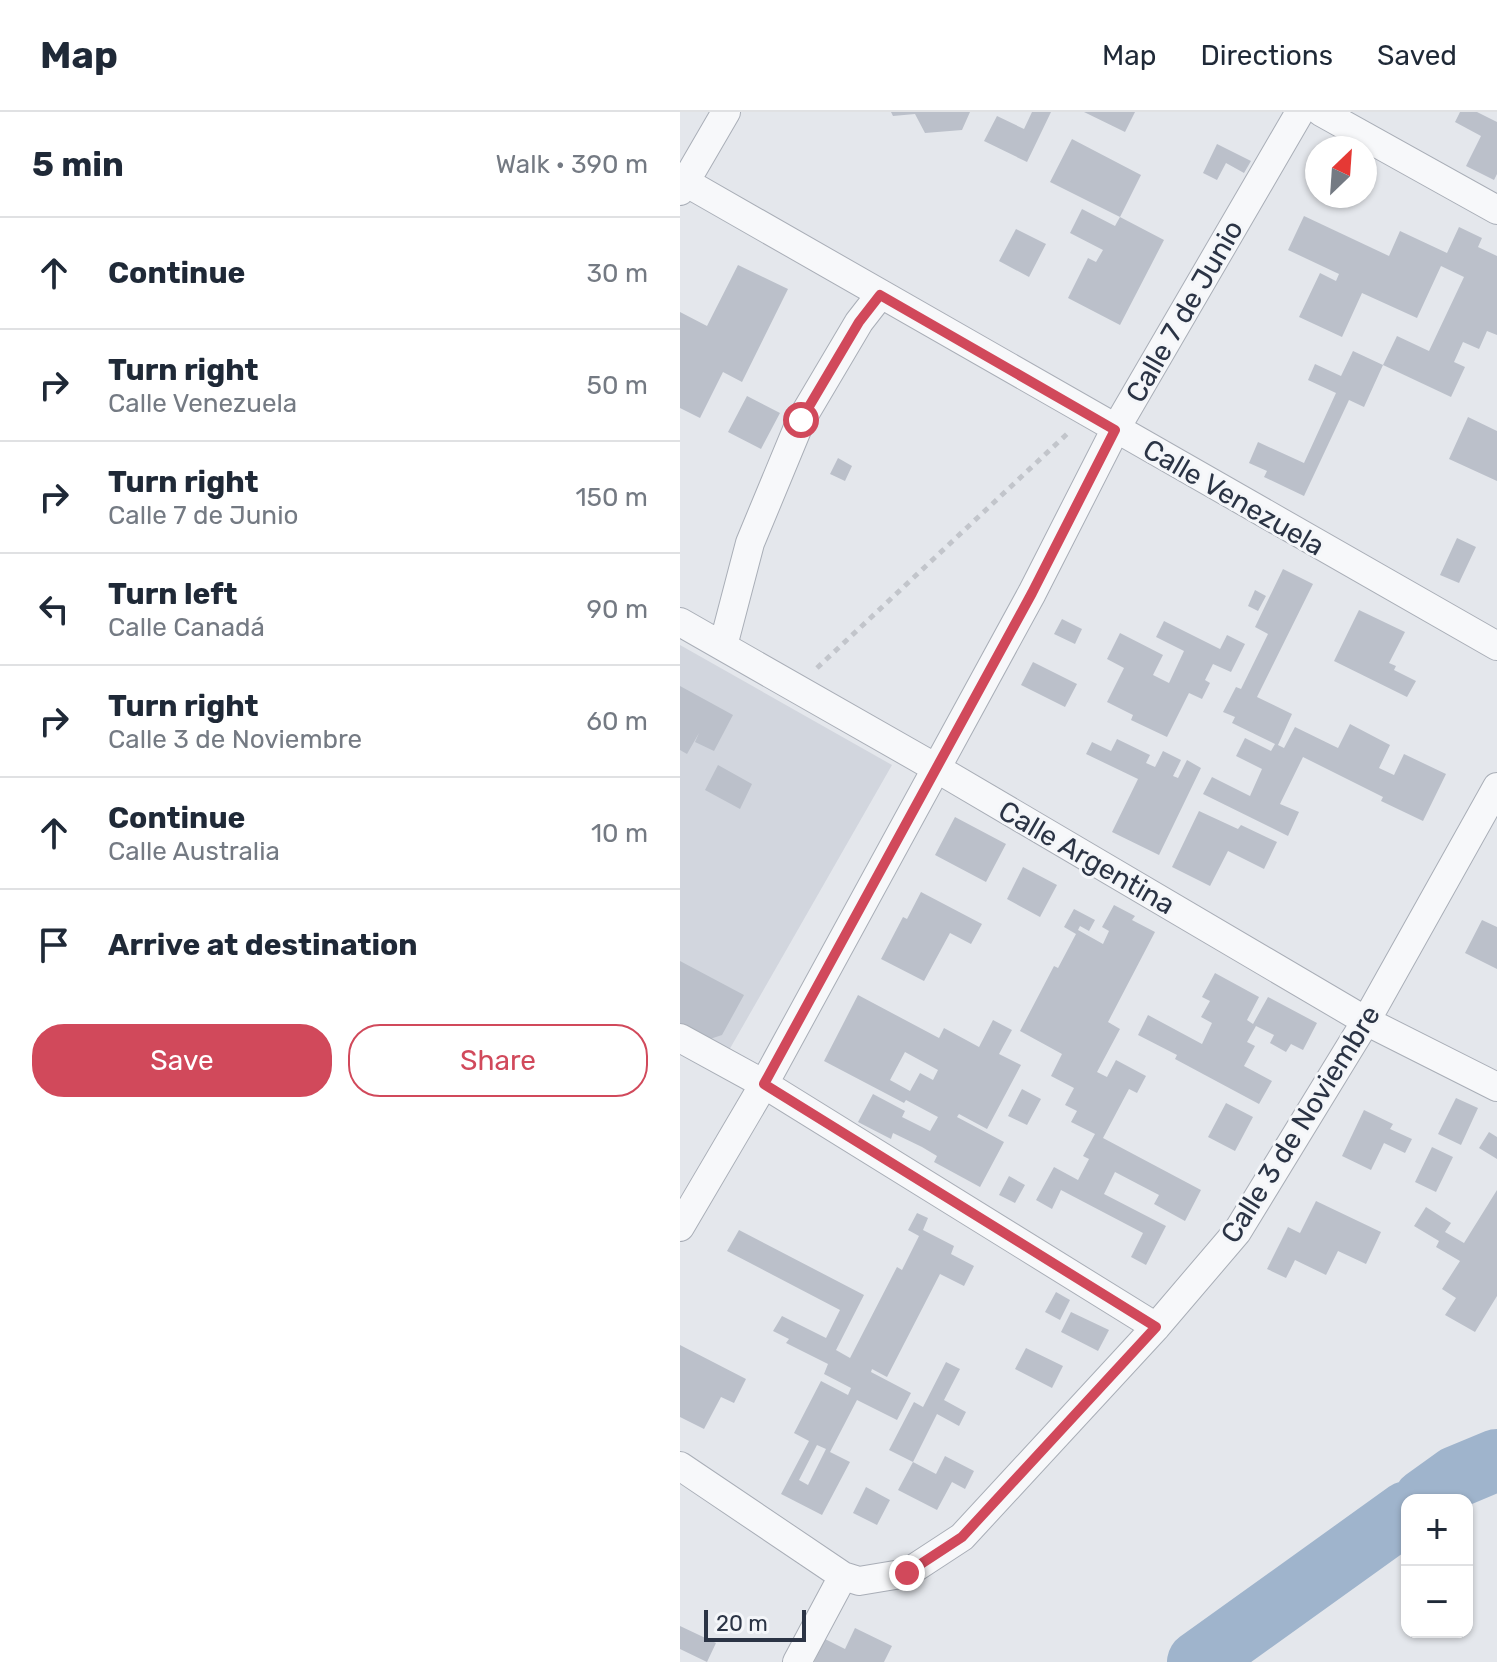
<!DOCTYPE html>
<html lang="en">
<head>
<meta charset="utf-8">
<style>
  :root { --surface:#fff; --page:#f2f2f3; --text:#1f2937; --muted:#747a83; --line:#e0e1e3; --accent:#d1495b }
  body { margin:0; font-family:Rubik,sans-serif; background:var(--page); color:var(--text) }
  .controls { position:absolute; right:24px; bottom:24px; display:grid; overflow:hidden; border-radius:16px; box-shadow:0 2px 6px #0004 }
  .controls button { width:72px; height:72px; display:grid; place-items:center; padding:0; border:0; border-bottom:2px solid var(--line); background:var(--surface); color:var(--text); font:40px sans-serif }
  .compass { position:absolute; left:625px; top:24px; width:72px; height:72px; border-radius:50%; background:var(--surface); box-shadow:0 2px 6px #0004; rotate:25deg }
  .scale { position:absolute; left:24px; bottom:20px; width:102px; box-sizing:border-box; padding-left:8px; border:4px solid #2b3445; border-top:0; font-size:22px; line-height:28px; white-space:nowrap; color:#2b3445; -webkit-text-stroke:6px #f4f6f9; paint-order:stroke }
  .stop { position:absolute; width:24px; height:24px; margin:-18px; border:6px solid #d1495b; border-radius:50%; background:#fff }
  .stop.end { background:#d1495b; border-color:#fff; box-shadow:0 2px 8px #0008 }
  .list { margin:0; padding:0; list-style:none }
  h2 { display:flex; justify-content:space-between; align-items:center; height:104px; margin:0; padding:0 32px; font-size:34px }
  h2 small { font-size:26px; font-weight:400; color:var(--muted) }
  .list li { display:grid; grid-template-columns:52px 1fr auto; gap:24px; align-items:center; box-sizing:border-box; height:112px; padding:0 32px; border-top:2px solid var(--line) }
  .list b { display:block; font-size:30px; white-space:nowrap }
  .list p { margin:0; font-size:26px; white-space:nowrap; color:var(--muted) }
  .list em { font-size:26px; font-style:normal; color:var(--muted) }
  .actions { display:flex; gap:16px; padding:24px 32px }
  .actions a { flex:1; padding:18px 0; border:2px solid var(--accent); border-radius:32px; text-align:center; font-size:28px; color:var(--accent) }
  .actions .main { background:var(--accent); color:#fff }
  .icon { flex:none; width:44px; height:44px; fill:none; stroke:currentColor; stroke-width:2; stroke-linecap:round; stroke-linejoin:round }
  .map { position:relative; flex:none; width:817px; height:1550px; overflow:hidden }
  header { display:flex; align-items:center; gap:48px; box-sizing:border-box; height:112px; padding:0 40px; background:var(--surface); border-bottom:2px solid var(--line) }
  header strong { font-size:38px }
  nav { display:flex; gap:44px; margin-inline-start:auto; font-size:28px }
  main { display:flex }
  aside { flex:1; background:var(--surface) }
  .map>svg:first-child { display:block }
  .built { fill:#d2d6de }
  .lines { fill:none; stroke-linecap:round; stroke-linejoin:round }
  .river { stroke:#9fb4cc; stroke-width:62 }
  .building { fill:#bbc0ca; fill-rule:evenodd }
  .street-casing { stroke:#a9aeb7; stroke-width:30 }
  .path { stroke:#c2c5cb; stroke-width:5; stroke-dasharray:6 6; stroke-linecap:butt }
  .street { stroke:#f7f8fa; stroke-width:28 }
  .route { stroke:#d1495b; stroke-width:10 }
  .labels { text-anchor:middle; stroke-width:6; stroke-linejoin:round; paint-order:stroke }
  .street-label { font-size:28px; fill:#2b3445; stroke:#f4f6f9 }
</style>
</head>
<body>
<header>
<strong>Map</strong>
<nav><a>Map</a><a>Directions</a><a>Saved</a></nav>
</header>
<main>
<aside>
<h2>5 min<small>Walk · 390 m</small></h2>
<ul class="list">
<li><svg class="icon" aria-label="ahead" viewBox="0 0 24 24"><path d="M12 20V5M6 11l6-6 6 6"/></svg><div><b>Continue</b></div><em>30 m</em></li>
<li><svg class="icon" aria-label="right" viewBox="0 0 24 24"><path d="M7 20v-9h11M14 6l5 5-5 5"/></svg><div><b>Turn right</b><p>Calle Venezuela</p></div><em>50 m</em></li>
<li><svg class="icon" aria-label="right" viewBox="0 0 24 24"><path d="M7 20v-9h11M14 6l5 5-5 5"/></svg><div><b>Turn right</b><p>Calle 7 de Junio</p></div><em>150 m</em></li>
<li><svg class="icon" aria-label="left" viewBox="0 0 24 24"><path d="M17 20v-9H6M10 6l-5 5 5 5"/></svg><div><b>Turn left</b><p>Calle Canadá</p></div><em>90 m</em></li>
<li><svg class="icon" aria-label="right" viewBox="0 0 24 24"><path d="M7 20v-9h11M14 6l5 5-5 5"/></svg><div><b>Turn right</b><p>Calle 3 de Noviembre</p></div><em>60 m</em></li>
<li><svg class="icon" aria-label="ahead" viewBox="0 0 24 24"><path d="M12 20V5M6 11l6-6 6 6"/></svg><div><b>Continue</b><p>Calle Australia</p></div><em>10 m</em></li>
<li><svg class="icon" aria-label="arrive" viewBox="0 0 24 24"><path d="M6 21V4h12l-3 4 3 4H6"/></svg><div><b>Arrive at destination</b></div></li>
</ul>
<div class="actions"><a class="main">Save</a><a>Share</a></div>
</aside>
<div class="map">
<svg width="817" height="1550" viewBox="0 0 817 1550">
  <rect width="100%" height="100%" fill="#e4e7ec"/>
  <path class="built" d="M0,533L212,653L48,940L0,913Z"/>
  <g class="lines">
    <path class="river" d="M744,1388L776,1365L817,1348
      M518,1550L727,1400"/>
  </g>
  <path class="building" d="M211,0H290L282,18L245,21L235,2L213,4Z
    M352,0H371L347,50L304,29L317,4L344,17Z
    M404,0H455L445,20Z
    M780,0H797L817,10V62L814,68L786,54L801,24L775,10Z
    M392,27L461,63L440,105L370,70Z
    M537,32L571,49L564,61L546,51L537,68L523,61Z
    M402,97L435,114L440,105L484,128L440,213L388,186L408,146L416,150L423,138L390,121Z
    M624,104L709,144L720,119L767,141L779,115L802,126L798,135L817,144V223L807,219L799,237L783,230L774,250L785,255L771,285L703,253L717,224L749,239L784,165L761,154L737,206L682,181L662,225L619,205L640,161L656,169L659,162L608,138Z
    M336,117L366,132L349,165L319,149Z
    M58,153L108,177L62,270L43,260L20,306L0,296V200L27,214Z
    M673,239L703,253L684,295L669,288L624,384L584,365L587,359L569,351L578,330L624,351L656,281L628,268L635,252L661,264Z
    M67,284L100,301L81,337L48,320Z
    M788,305L817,319V369L769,347Z
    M158,346L172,354L165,369L150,362Z
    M777,426L796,435L779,471L760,463Z
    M603,457L633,472L577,585L612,602L598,633L604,636L615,615L658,636L670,612L710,633L699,656L714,663L724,642L766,662L743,709L701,689L703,685L623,645L600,692L619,700L608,724L523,682L532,665L570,684L582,657L556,644L565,626L591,639L595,632L552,611L555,605L543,600L556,575L561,577L588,522L575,515Z
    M575,478L586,484L578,499L568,494Z
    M679,498L725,520L709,551L716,554L714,558L736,569L727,585L654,549Z
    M382,507L402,517L395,532L374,522Z
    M484,509L540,537L547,523L565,532L551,560L533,552L525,568L530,571L522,587L509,581L487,625L451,608L453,603L427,590L444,556L427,547L440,521L483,543L473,563L489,571L504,539L476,525Z
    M353,550L397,572L385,595L341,573Z
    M0,574L53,603L34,639L15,630L19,621L7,642L0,638Z
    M437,627L470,643L466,651L475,655L483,639L501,648L493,664L498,666L507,648L521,656L479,743L432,720L458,667L406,642L412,630L431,639Z
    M38,653L72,672L60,697L25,678Z
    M519,699L558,717L561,713L597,730L584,757L548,739L530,774L492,755Z
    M275,705L326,732L306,770L255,743Z
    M343,755L377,773L360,805L327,787Z
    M241,780L302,812L291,832L270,821L244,869L201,847L223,805L227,807Z
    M434,793L455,804L452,808L475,820L428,910L440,917L417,960L427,965L436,948L466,964L457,981L449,977L423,1026L521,1078L505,1109L474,1092L479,1083L435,1060L424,1082L486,1114L466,1153L451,1145L463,1121L381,1078L372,1097L356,1088L374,1055L398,1068L409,1047L403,1044L415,1022L391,1010L397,999L385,993L394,976L371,964L382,942L340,919L374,854L378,856L396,822L384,815L394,797L415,808L409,819L400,814L398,818L423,832L429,819L422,815Z
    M802,808L817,815V857L785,841Z
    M0,849L64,883L42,923L30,927L0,911Z
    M535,861L579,885L567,908L573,912L588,885L637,911L623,938L611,932L606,940L590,931L594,923L576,914L567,930L575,934L564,954L592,969L579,992L495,947L497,943L458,923L468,903L522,932L532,911L521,905L530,889L522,885Z
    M178,883L259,926L264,916L299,935L313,908L332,918L319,942L341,953L307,1017L279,1002L277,1005L324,1030L300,1075L254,1050L257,1044L242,1035L213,1021L211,1027L178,1010L193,982L225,999L222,1005L250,1019L258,1005L226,988L224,991L144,949ZM225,940L258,958L253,968L240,961L230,979L210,968Z
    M342,977L361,987L347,1013L328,1004Z
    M776,986L798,996L781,1033L758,1022Z
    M546,991L573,1005L555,1039L528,1025Z
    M684,998L713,1012L710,1017L732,1027L725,1041L704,1031L691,1058L662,1044Z
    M809,1020L817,1025V1047L799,1036Z
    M752,1035L773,1045L756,1080L735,1070Z
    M329,1064L345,1073L335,1091L319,1083Z
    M817,1078V1184L795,1220L765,1203L776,1186L762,1177L780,1149L756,1135L759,1129L734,1114L746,1095L771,1111L765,1120L784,1131Z
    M636,1089L701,1120L686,1152L658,1139L646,1163L615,1148L606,1166L587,1157L608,1115L620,1121Z
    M237,1101L248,1106L243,1118L274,1134L271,1142L294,1154L284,1174L260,1162L207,1265L192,1257L191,1260L231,1281L217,1308L177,1288L150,1340L170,1350L142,1403L101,1382L129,1329L114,1321L141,1269L168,1283L171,1276L144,1262L148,1252L106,1231L109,1227L93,1219L102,1204L146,1226L160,1198L47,1139L59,1118L184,1183L156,1238L170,1246L217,1155L222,1158L239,1124L228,1118ZM137,1333L146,1337L128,1373L119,1368Z
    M376,1180L390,1188L380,1208L365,1200Z
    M391,1200L429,1218L418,1239L381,1220Z
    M0,1233L66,1267L54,1291L41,1285L24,1317L0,1305Z
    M346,1236L383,1254L372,1276L335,1257Z
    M266,1250L280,1257L264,1288L286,1300L279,1314L257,1302L233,1350L209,1338L234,1290L243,1295Z
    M265,1344L294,1359L285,1377L272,1370L257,1398L218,1378L233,1350L256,1362Z
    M186,1375L210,1388L197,1413L173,1401Z
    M0,1514L36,1531L27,1550L0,1537Z
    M175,1516L212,1534L204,1550H134L145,1527L165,1537Z"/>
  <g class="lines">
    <g class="street-casing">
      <path id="street" d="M641,0L817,98
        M0,67L817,534
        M0,79L46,0
        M0,510L256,656L686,909L817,975
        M43,534L70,431L121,308L179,210L200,183
        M0,926L84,972L476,1215
        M0,1115L84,972L352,481L435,318L620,0
        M0,1354L163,1464L179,1469L227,1461L282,1425L476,1215L557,1120L686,909L817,675
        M117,1550L163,1464"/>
    </g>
    <path class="path" d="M137,556L387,322"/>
    <use href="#street" class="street"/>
  </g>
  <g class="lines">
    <path class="route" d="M121,308L179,210L200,183L435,318L352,481L84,972L476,1215L282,1425L227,1461"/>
  </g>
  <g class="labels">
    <g class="street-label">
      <text transform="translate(504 199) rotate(-60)" y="10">Calle 7 de Junio</text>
      <text transform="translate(554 385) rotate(30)" y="10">Calle Venezuela</text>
      <text transform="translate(407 745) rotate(30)" y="10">Calle Argentina</text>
      <text transform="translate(620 1012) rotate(-58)" y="10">Calle 3 de Noviembre</text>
    </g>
  </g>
</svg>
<div class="controls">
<button>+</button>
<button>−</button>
</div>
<svg class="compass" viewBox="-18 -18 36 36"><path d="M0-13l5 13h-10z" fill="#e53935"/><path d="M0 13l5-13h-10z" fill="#747a83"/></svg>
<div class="scale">20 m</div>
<div class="stop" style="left:121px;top:308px"></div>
<div class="stop end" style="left:227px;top:1461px"></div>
</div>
</main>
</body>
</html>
